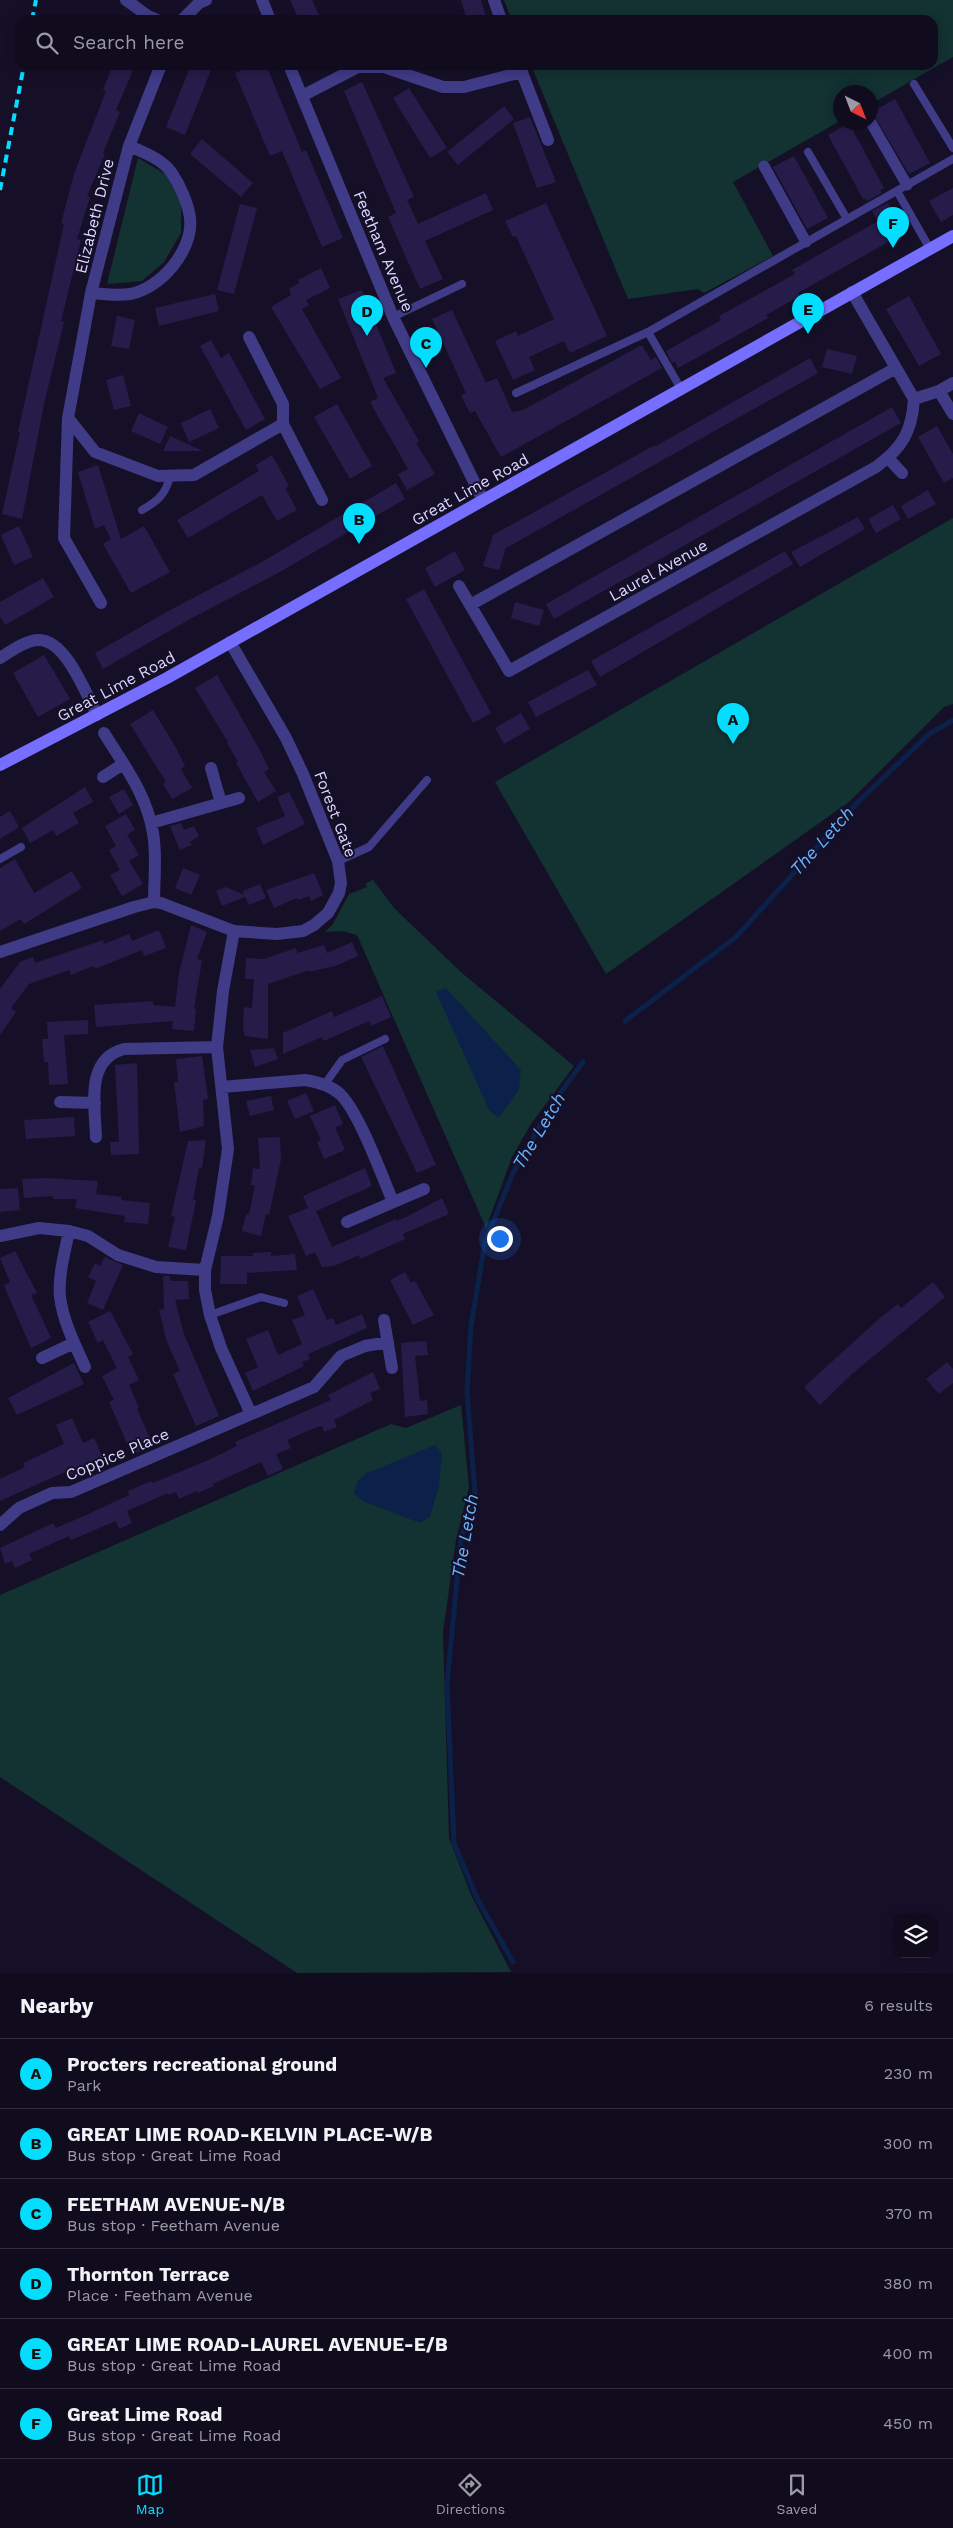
<!DOCTYPE html>
<html lang="en">
<head>
<meta charset="utf-8">
<style>
  :root { --surface:#100c1e; --page:#1e1a2b; --text:#f1f3f6; --muted:#9c9ba4; --line:#302c3c; --accent:#03deff }
  body { margin:0; font-family:"Work Sans",sans-serif; background:var(--page); color:var(--text) }
  .controls { position:absolute; right:15px; bottom:15px; display:grid; overflow:hidden; border-radius:10px; box-shadow:0 2px 12px #0003 }
  .controls button { width:45px; height:45px; display:grid; place-items:center; padding:0; border:0; border-bottom:1px solid var(--line); background:var(--surface); color:var(--text); font:25px sans-serif }
  .compass { position:absolute; left:833px; top:85px; width:45px; height:45px; border-radius:50%; background:var(--surface); box-shadow:0 2px 12px #0003; rotate:138deg }
  .you { position:absolute; left:499px; top:1238px; width:18px; height:18px; margin:-12px; border:4px solid #fff; border-radius:50%; background:#1a73e8; box-shadow:0 0 0 8px #1a73e833 }
  .badge { display:grid; place-items:center; width:32px; height:32px; border-radius:50%; background:var(--accent); color:#111; font-size:16px; font-weight:700 }
  .pin { position:absolute; translate:-50% -41px; filter:drop-shadow(0 1px 2px #0008) }
  .pin::after { content:''; position:absolute; top:26px; width:18px; height:15px; background:inherit; clip-path:polygon(0 0,100% 0,50% 100%) }
  .list { margin:0; padding:0; list-style:none }
  h2 { display:flex; justify-content:space-between; align-items:center; height:65px; margin:0; padding:0 20px; font-size:21px }
  h2 small { font-size:16px; font-weight:400; color:var(--muted) }
  .list li { display:grid; grid-template-columns:32px 1fr auto; gap:15px; align-items:center; box-sizing:border-box; height:70px; padding:0 20px; border-top:1px solid var(--line) }
  .list b { display:block; font-size:19px; white-space:nowrap }
  .list p { margin:0; font-size:16px; white-space:nowrap; color:var(--muted) }
  .list em { font-size:16px; font-style:normal; color:var(--muted) }
  .icon { flex:none; width:28px; height:28px; fill:none; stroke:currentColor; stroke-width:2; stroke-linecap:round; stroke-linejoin:round }
  .map { position:relative; flex:none; width:953px; height:1973px; overflow:hidden }
  .search { position:absolute; background:var(--surface); box-shadow:0 2px 12px #0003; left:15px; right:15px; top:15px; height:55px; display:flex; align-items:center; gap:12px; box-sizing:border-box; padding:0 18px; border-radius:15px; color:var(--muted); font-size:19px }
  .sheet { height:485px; background:var(--surface) }
  nav { display:flex; justify-content:space-around; align-items:center; box-sizing:border-box; height:70px; border-top:1px solid var(--line); background:var(--surface); font-size:14px; color:var(--muted) }
  nav a { display:grid; justify-items:center; gap:2px }
  nav .on { color:var(--accent) }
  .map>svg:first-child { display:block }
  .green { fill:#133232 }
  .water { fill:#0c214a }
  .lines { fill:none; stroke-linecap:round; stroke-linejoin:round }
  .stream { stroke:#0c214a; stroke-width:5 }
  .building { fill:#261c49 }
  .service { stroke:#403b87; stroke-width:8 }
  .pedestrian { stroke:#403b87; stroke-width:11 }
  .minor { stroke:#403b87; stroke-width:12 }
  .secondary { stroke:#766eff; stroke-width:12 }
  .rail { stroke:#03deff; stroke-width:4; stroke-dasharray:8 6; stroke-linecap:butt }
  .labels { text-anchor:middle; stroke-width:4; stroke-linejoin:round; paint-order:stroke }
  .street-label { font-size:16px; fill:#dcd7ff; stroke:#151028 }
  .water-label { font-size:18px; font-style:italic; fill:#65b3ff; stroke:#151028 }
</style>
</head>
<body>
<div class="map">
<svg width="953" height="1973" viewBox="0 0 953 1973">
  <rect width="100%" height="100%" fill="#151028"/>
  <path class="green" d="M504,0H953V57L871,104L870,92H840V121L733,182L773,256L704,293L698,289L628,299L531,65H933V20H512Z
    M138,158L165,174L181,200V233L164,262L142,281L107,284Z
    M953,518V704L944,707L849,802L606,974L495,782Z
    M373,880L394,908L462,973L574,1066L531,1124L512,1157L486,1228L357,935L342,931L325,932L333,924L349,894L367,887L366,883Z
    M461,1405L469,1487L456,1540L443,1632L449,1838L472,1897L511,1972L297,1973L0,1777V1595L391,1424L406,1428Z"/>
  <path class="water" d="M446,988L521,1070L519,1089L499,1118L489,1110L436,992Z
    M435,1445L442,1453L439,1486L430,1517L420,1523L363,1501L354,1493L357,1482L365,1474Z"/>
  <g class="lines">
    <path class="stream" d="M625,1021L736,937L858,802L929,734L953,720
      M513,1962L477,1898L454,1843L447,1684L461,1539L475,1492L467,1392L471,1326L485,1242L513,1173L553,1103L583,1062"/>
  </g>
  <path class="building" d="M290,0H312L321,20H299Z
    M461,0H481L487,20H467Z
    M113,65H121L133,70L116,110L120,112L103,153L105,154L87,196L90,197L77,239L81,240L61,321L64,322L44,404L22,519L2,514L20,432H18L64,224L61,223L74,174L106,91L103,90Z
    M191,65H213L185,135L166,127Z
    M254,65H266L302,152L306,150L343,238L322,247L282,151L270,156L235,73Z
    M362,82L414,197L407,200L418,224L486,193L493,210L425,241L443,279L420,289L388,217L396,213L344,91Z
    M409,88L447,148L430,158L393,98Z
    M895,99L930,163L909,174L872,112Z
    M504,106L514,119L458,165L447,152Z
    M530,117L556,182L537,188L513,123Z
    M849,123L884,188L880,190L882,193L867,201L865,198L863,199L828,135Z
    M202,139L253,183L241,197L190,154Z
    M794,156L828,218L807,229L773,167Z
    M953,188V215L941,222L929,201Z
    M546,203L607,336L570,353L564,341L529,357L535,370L513,380L495,341L516,331L518,336L554,319L516,236L513,237L505,221Z
    M888,203L904,233L798,293L800,296L766,315L768,318L718,346L678,368L675,361L672,363L666,351L721,320L719,316L795,274L792,270L878,221L872,211Z
    M240,204L257,208L234,294L217,290Z
    M321,268L330,288L306,300L309,305L302,309L341,378L320,389L271,307L291,295L289,289L299,283L298,280Z
    M362,290L396,373L383,378L419,441L416,443L435,474L407,490L398,474L408,469L370,402L378,398L338,299Z
    M215,294L219,311L159,326L155,308Z
    M909,296L941,354L919,366L886,309Z
    M452,310L486,383L497,378L512,412L523,410L642,345L651,360L656,357L662,368L501,457L475,411L470,413L461,395L466,393L432,319Z
    M117,316L135,320L129,349L111,346Z
    M211,340L221,358L229,353L265,419L246,430L200,346Z
    M827,349L857,356L852,374L822,367Z
    M810,358L818,373L506,548L499,570L483,566L493,535L655,445L656,446Z
    M123,375L131,406L114,410L106,380Z
    M337,404L372,466L350,479L314,417Z
    M892,407L901,423L554,619L546,604Z
    M210,409L219,428L189,442L181,423Z
    M139,413L168,427L160,444L131,431Z
    M937,426L953,454V478L944,483L918,437Z
    M170,436L203,451H163Z
    M272,455L289,486L285,488L297,510L277,521L262,495L188,538L177,520L259,471L256,465Z
    M98,465L121,539L144,526L170,572L131,593L103,544L111,539L104,525L95,529L78,472Z
    M396,483L405,499L278,573L192,618L103,669L95,653L172,609L260,563Z
    M928,490L936,504L908,519L901,506Z
    M893,505L901,519L876,533L868,519Z
    M858,517L865,529L800,567L791,552Z
    M19,526L33,557L14,565L1,535Z
    M455,551L465,570L435,587L425,568Z
    M785,551L793,564L600,677L591,661Z
    M43,578L54,597L5,625L0,616V602Z
    M424,589L491,713L473,723L406,599Z
    M515,602L544,610L539,626L511,618Z
    M44,655L70,699L38,717L13,673Z
    M588,670L597,685L536,717L528,702Z
    M217,675L258,747L269,769L264,772L276,791L258,802L236,763L238,762L227,743L228,742L195,688Z
    M153,710L175,746L185,766L181,769L192,788L172,799L163,784L166,782L130,724Z
    M521,713L530,729L504,744L495,728Z
    M85,787L93,802L73,813L79,823L56,836L53,830L30,843L22,828Z
    M124,789L133,805L119,814L109,797Z
    M289,792L305,824L263,845L256,828L285,816L277,797Z
    M10,811L19,827L0,839V817Z
    M126,814L135,830L127,835L139,855L129,861L143,884L122,896L110,875L120,870L109,850L116,846L105,826Z
    M181,823L184,830L194,826L199,836L190,842L192,845L180,850L170,826Z
    M15,859L34,893L72,871L82,888L24,924L21,919L0,931V868Z
    M183,868L200,875L191,895L175,888Z
    M314,873L323,895L311,901L309,896L298,900L297,898L274,908L266,890Z
    M260,884L266,898L249,905L245,897L222,906L216,891L226,887L244,895L243,891Z
    M191,925L207,932L197,959L202,960L194,1009H196L194,1031L172,1029L173,1021L96,1027L94,1005L153,1001V1005L175,1007L179,973Z
    M159,930L166,948L144,956L142,950L95,969L93,966L71,975L69,970L29,984L11,1008L16,1012L0,1035V989L20,962L33,957L35,963L103,940L104,944L129,934L132,941Z
    M352,942L358,956L335,966L309,972V970L268,984V1039L245,1036L243,1030L244,1007L252,1008L254,979H245L246,958L264,959L296,948L297,953L324,945L327,953Z
    M382,996L391,1017L371,1026L369,1021L324,1041L322,1037L283,1054V1033L332,1011L334,1017Z
    M88,1020V1034L64,1035L68,1084L49,1085L48,1062H44L42,1039H48L47,1022Z
    M383,1046L436,1165L417,1173L361,1057Z
    M274,1048L278,1059L255,1067L250,1050Z
    M202,1056L208,1099L203,1100L204,1126L180,1132L174,1082H178L176,1059Z
    M137,1063L139,1154L111,1155L110,1142H119L115,1065Z
    M306,1093L314,1111L295,1119L287,1101Z
    M271,1096L274,1110L250,1116L246,1101Z
    M335,1105L343,1124L335,1127L345,1150L324,1159L317,1142L321,1140L310,1116Z
    M74,1117L75,1136L26,1139L24,1120Z
    M280,1137L281,1159L269,1215L266,1214L261,1236L242,1231L246,1214L249,1215L255,1185H251L253,1168L260,1169L258,1138Z
    M206,1140L202,1168H199L193,1200H196L186,1250L168,1247L175,1217L171,1216L188,1141Z
    M365,1168L372,1186L316,1211L332,1247L396,1219L397,1221L410,1215L442,1198L449,1214L403,1234L405,1239L360,1259L359,1255L334,1266L322,1267L315,1252L306,1256L288,1216L308,1208L303,1196Z
    M46,1178L98,1181L96,1194L122,1197L121,1200L150,1203L148,1224L124,1222L125,1216L75,1208L77,1199H53V1196L24,1198L22,1179Z
    M18,1188L20,1210L0,1212V1189Z
    M15,1251L37,1293L31,1295L51,1338L31,1348L4,1286L10,1282L0,1258Z
    M271,1252V1256L295,1254L297,1270L247,1273V1284H220L221,1256H253L252,1253Z
    M105,1257L123,1265L103,1310L87,1303L96,1281L88,1277L95,1263L100,1266Z
    M405,1272L411,1283L415,1281L434,1315L413,1325L390,1280Z
    M163,1276H169L171,1281H188L189,1299L175,1300L184,1334L219,1416L196,1426L173,1374L180,1371L167,1342L159,1310L164,1309Z
    M933,1282L945,1297L852,1374L820,1405L804,1387L880,1318L898,1304L901,1308Z
    M313,1289L327,1320L333,1318L336,1325L362,1314L367,1328L308,1354L310,1359L302,1362L304,1366L253,1391L245,1373L258,1367L246,1339L268,1330L278,1355L302,1344L292,1320L305,1315L297,1296Z
    M110,1311L133,1354L128,1357L139,1380L129,1385L139,1408L137,1409L153,1445L132,1455L109,1402L114,1400L102,1376L117,1368L103,1340L98,1343L88,1322Z
    M426,1341L428,1355L415,1356L420,1401L427,1400L428,1414L405,1417L401,1343Z
    M947,1362L953,1369V1383L939,1394L926,1379Z
    M74,1363L84,1384L17,1415L8,1398Z
    M373,1372L380,1389L370,1393L373,1400L334,1420L337,1427L324,1432L322,1426L317,1427L287,1440L291,1448L276,1454L283,1469L268,1476L261,1462L213,1484L214,1486L198,1493L197,1491L179,1499L176,1492L169,1495L168,1493L127,1511L132,1523L119,1529L116,1521L71,1540L69,1536L29,1554L32,1560L15,1568L12,1561L5,1564L0,1548L53,1523L56,1528L86,1515L129,1495L128,1491L151,1481L153,1483L213,1458L237,1446L235,1442L331,1400L328,1395Z
    M72,1418L83,1443L94,1438L104,1460L69,1476L67,1471L0,1501V1479L25,1467L23,1463L64,1444L56,1425Z"/>
  <g class="lines">
    <path class="service" d="M914,84L953,148
      M808,152L847,219
      M897,191L930,249
      M393,317L462,284
      M648,332L681,389
      M516,393L648,332L953,159
      M142,510C158,501 166,494 170,476
      M0,859L21,847
      M338,861L369,847L427,780
      M325,1084L342,1060L385,1039
      M210,1315L261,1297L284,1303"/>
    <path class="pedestrian" d="M870,121L907,185
      M764,166L806,242"/>
    <path class="minor" d="M126,0L148,16L157,20
      M262,0L270,20
      M494,0L501,20
      M182,20L199,3L206,0
      M289,65L393,317L483,500
      M519,65L548,140
      M302,96L358,67H384L443,87H464L522,72
      M91,293C103,294 118,296 130,294C160,289 194,250 190,218C188,203 180,185 171,172C162,159 143,152 129,146
      M939,391L953,414
      M914,399L939,391L953,383
      M68,418L95,452L158,476L194,475L283,424V404L249,337
      M283,424L322,500
      M888,458L902,473
      M459,586L509,671L876,467C902,448 912,432 914,399L852,292
      M101,603L64,538L68,418L91,293L129,146L161,65
      M470,605L896,368
      M0,658C11,651 26,640 39,640C66,640 86,694 97,715
      M104,733C124,765 147,795 153,833C157,855 154,880 154,902
      M211,768L221,803
      M103,777L123,764
      M151,823L239,798
      M234,931L223,991L217,1047L228,1149L218,1216L205,1270V1290L210,1315L221,1348L251,1414
      M0,952L134,907L154,902L161,903L234,931L277,934L303,931L314,925L328,913L339,893L341,883L338,861L303,774L286,738L230,642
      M222,1087L305,1080C318,1082 330,1085 340,1094C359,1112 382,1176 393,1202
      M60,1102L95,1103
      M96,1137C95,1106 85,1059 124,1049L217,1047
      M347,1222L424,1189
      M69,1231C65,1252 58,1275 60,1297C63,1321 75,1345 85,1367
      M0,1236L39,1228L69,1231L88,1236L118,1255L156,1267L205,1270
      M384,1320L392,1368
      M42,1358L74,1343
      M0,1525L19,1508L52,1493L71,1492L314,1387L341,1356L365,1346L388,1342"/>
    <path class="secondary" d="M0,765L167,678L953,236"/>
    <path class="rail" d="M32,20L36,0
      M0,190L24,65"/>
  </g>
  <g class="labels">
    <g class="street-label">
      <text transform="translate(94 216) rotate(-76)" y="6">Elizabeth Drive</text>
      <text transform="translate(384 251) rotate(67)" y="6">Feetham Avenue</text>
      <text transform="translate(470 489) rotate(-29)" y="6">Great Lime Road</text>
      <text transform="translate(658 570) rotate(-29)" y="6">Laurel Avenue</text>
      <text transform="translate(116 686) rotate(-28)" y="6">Great Lime Road</text>
      <text transform="translate(336 814) rotate(69)" y="6">Forest Gate</text>
      <text transform="translate(117 1454) rotate(-23)" y="6">Coppice Place</text>
    </g>
    <g class="water-label">
      <text transform="translate(822 841) rotate(-48)" y="6">The Letch</text>
      <text transform="translate(539 1131) rotate(-59)" y="6">The Letch</text>
      <text transform="translate(465 1536) rotate(-80)" y="6">The Letch</text>
    </g>
  </g>
</svg>
<div class="controls">
<button><svg class="icon" aria-label="layers" viewBox="0 0 24 24"><path d="M12 4l9 5-9 5-9-5zM3 14l9 5 9-5"/></svg></button>
</div>
<svg class="compass" viewBox="-18 -18 36 36"><path d="M0-13l5 13h-10z" fill="#e53935"/><path d="M0 13l5-13h-10z" fill="#9c9ba4"/></svg>
<div class="you"></div>
<div class="pin badge" style="left:733px;top:744px">A</div>
<div class="pin badge" style="left:359px;top:544px">B</div>
<div class="pin badge" style="left:426px;top:368px">C</div>
<div class="pin badge" style="left:367px;top:336px">D</div>
<div class="pin badge" style="left:808px;top:334px">E</div>
<div class="pin badge" style="left:893px;top:248px">F</div>
<div class="search"><svg class="icon" aria-label="search" viewBox="0 0 24 24"><circle cx="10" cy="10" r="6"/><path d="M15 15l6 6"/></svg>Search here</div>
</div>
<section class="sheet">
<h2>Nearby<small>6 results</small></h2>
<ul class="list">
<li><span class="badge">A</span><div><b>Procters recreational ground</b><p>Park</p></div><em>230 m</em></li>
<li><span class="badge">B</span><div><b>GREAT LIME ROAD-KELVIN PLACE-W/B</b><p>Bus stop · Great Lime Road</p></div><em>300 m</em></li>
<li><span class="badge">C</span><div><b>FEETHAM AVENUE-N/B</b><p>Bus stop · Feetham Avenue</p></div><em>370 m</em></li>
<li><span class="badge">D</span><div><b>Thornton Terrace</b><p>Place · Feetham Avenue</p></div><em>380 m</em></li>
<li><span class="badge">E</span><div><b>GREAT LIME ROAD-LAUREL AVENUE-E/B</b><p>Bus stop · Great Lime Road</p></div><em>400 m</em></li>
<li><span class="badge">F</span><div><b>Great Lime Road</b><p>Bus stop · Great Lime Road</p></div><em>450 m</em></li>
</ul>
</section>
<nav>
<a class="on"><svg class="icon" aria-label="map" viewBox="0 0 24 24"><path d="M3 6l6-2 6 2 6-2v14l-6 2-6-2-6 2zM9 4v14M15 6v14"/></svg>Map</a>
<a><svg class="icon" aria-label="directions" viewBox="0 0 24 24"><path d="M12 3l9 9-9 9-9-9zM9 14v-3h6M13 9l2 2-2 2"/></svg>Directions</a>
<a><svg class="icon" aria-label="saved" viewBox="0 0 24 24"><path d="M7 4h10v16l-5-4-5 4z"/></svg>Saved</a>
</nav>
</body>
</html>
